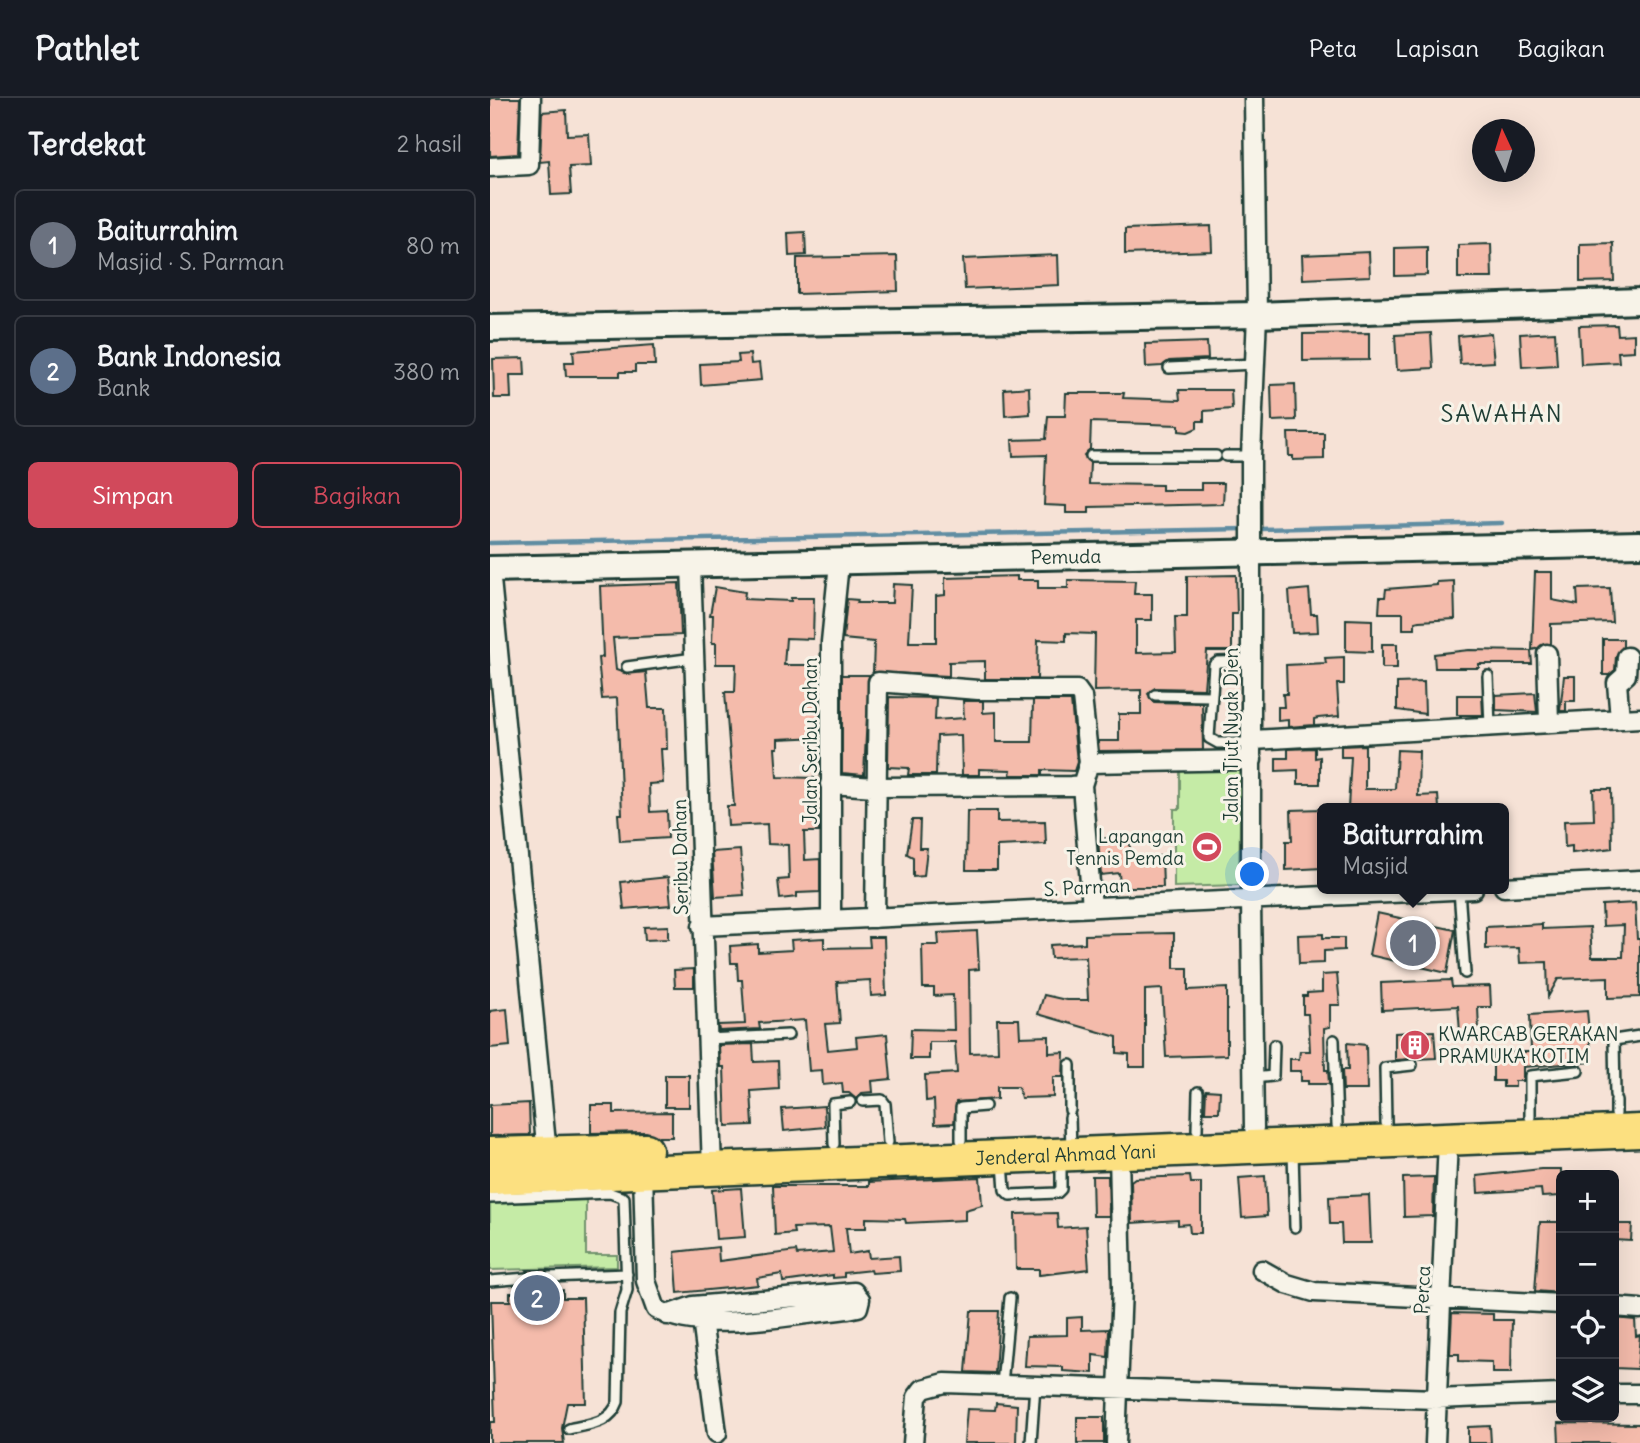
<!DOCTYPE html>
<html lang="id">
<head>
<meta charset="utf-8">
<style>
  :root { --surface:#171b24; --page:#20242c; --text:#f1f3f6; --muted:#9ea1a6; --line:#363941; --accent:#d1495b }
  body { margin:0; font-family:Delius,sans-serif; background:var(--page); color:var(--text) }
  .controls { position:absolute; right:21px; bottom:21px; display:grid; overflow:hidden; border-radius:10px; box-shadow:0 7px 28px #0002 }
  .controls button { width:63px; height:63px; display:grid; place-items:center; padding:0; border:0; border-bottom:2px solid var(--line); background:var(--surface); color:var(--text); font:35px sans-serif }
  .compass { position:absolute; left:982px; top:21px; width:63px; height:63px; border-radius:50%; background:var(--surface); box-shadow:0 7px 28px #0002; rotate:356deg }
  .you { position:absolute; left:763px; top:777px; width:24px; height:24px; margin:-18px; border:5px solid #fff; border-radius:50%; background:#1a73e8; box-shadow:0 0 0 10px #1a73e833 }
  .badge { display:grid; place-items:center; width:46px; height:46px; border-radius:50%; background:var(--accent); color:#fff; font-size:23px; font-weight:700 }
  .pin { position:absolute; translate:-50% -50%; border:4px solid #fff; box-shadow:0 2px 7px #0006 }
  .popup { position:absolute; left:827px; top:705px; width:192px; height:91px; box-sizing:border-box; display:grid; place-content:center; border-radius:10px; background:var(--surface); filter:drop-shadow(0 2px 5px #0005); font-size:23px; white-space:nowrap; color:var(--muted) }
  .popup b { font-size:26px; color:var(--text) }
  .popup::after { content:''; position:absolute; left:50%; top:100%; margin-left:-14px; border:14px solid transparent; border-top-color:var(--surface) }
  .list { margin:0; padding:0; list-style:none }
  h2 { display:flex; justify-content:space-between; align-items:center; height:91px; margin:0; padding:0 28px; font-size:30px }
  h2 small { font-size:23px; font-weight:400; color:var(--muted) }
  .list li { display:grid; grid-template-columns:46px 1fr auto; gap:21px; align-items:center; box-sizing:border-box; height:112px; margin:0 14px 14px; padding:0 14px; border:2px solid var(--line); border-radius:10px }
  .list b { display:block; font-size:26px; white-space:nowrap }
  .list p { margin:0; font-size:23px; white-space:nowrap; color:var(--muted) }
  .list em { font-size:23px; font-style:normal; color:var(--muted) }
  .actions { display:flex; gap:14px; padding:21px 28px }
  .actions a { flex:1; padding:16px 0; border:2px solid var(--accent); border-radius:10px; text-align:center; font-size:24px; color:var(--accent) }
  .actions .main { background:var(--accent); color:#fff }
  .icon { flex:none; width:38px; height:38px; fill:none; stroke:currentColor; stroke-width:2; stroke-linecap:round; stroke-linejoin:round }
  .map { position:relative; flex:none; width:1150px; height:1345px; overflow:hidden }
  header { display:flex; align-items:center; gap:42px; box-sizing:border-box; height:98px; padding:0 35px; background:var(--surface); border-bottom:2px solid var(--line) }
  header strong { font-size:33px }
  nav { display:flex; gap:38px; margin-inline-start:auto; font-size:24px }
  main { display:flex }
  aside { flex:1; background:var(--surface) }
  .map>svg:first-child { display:block }
  .green { fill:#c5eba6; stroke:#72946d; stroke-width:2 }
  .lines { fill:none; stroke-linecap:round; stroke-linejoin:round }
  .stream { stroke:#618da2; stroke-width:4.5 }
  .building { fill:#f4bbab; stroke:#1f3d34; stroke-width:2 }
  .lane-casing { stroke:#1f3d34; stroke-width:14 }
  .street-casing { stroke:#1f3d34; stroke-width:23 }
  .secondary-casing { stroke:#1f3d34; stroke-width:30 }
  .highway-casing { stroke:#1f3d34; stroke-width:37 }
  .lane { stroke:#f7f3e8; stroke-width:9 }
  .street { stroke:#f7f3e8; stroke-width:18 }
  .secondary { stroke:#f7f3e8; stroke-width:24 }
  .highway { stroke:#fce080; stroke-width:32 }
  .labels { text-anchor:middle; stroke-width:6; stroke-linejoin:round; paint-order:stroke }
  .street-label { font-size:19px; fill:#1f3d34; stroke:#f7f3e8 }
  .poi-label { font-size:19px; fill:#1f3d34; stroke:#f7f3e8; text-anchor:end }
  .quarter-label { font-size:23px; letter-spacing:2px; fill:#1f3d34; stroke:#f7f3e8 }
</style>
</head>
<body>
<header>
<strong>Pathlet</strong>
<nav><a>Peta</a><a>Lapisan</a><a>Bagikan</a></nav>
</header>
<main>
<aside>
<h2>Terdekat<small>2 hasil</small></h2>
<ul class="list">
<li><span class="badge" style="background:#6b7280">1</span><div><b>Baiturrahim</b><p>Masjid · S. Parman</p></div><em>80 m</em></li>
<li><span class="badge" style="background:#5c6f8a">2</span><div><b>Bank Indonesia</b><p>Bank</p></div><em>380 m</em></li>
</ul>
<div class="actions"><a class="main">Simpan</a><a>Bagikan</a></div>
</aside>
<div class="map">
<svg width="1150" height="1345" viewBox="0 0 1150 1345">
  <rect width="100%" height="100%" fill="#f6e2d6"/>
  <filter id="ink" filterUnits="userSpaceOnUse"><feTurbulence type="fractalNoise" baseFrequency=".0143" numOctaves="2"/><feDisplacementMap in="SourceGraphic" scale="14" xChannelSelector="R" yChannelSelector="G"/><feConvolveMatrix kernelMatrix="1 2 1 2 8 2 1 2 1" color-interpolation-filters="sRGB"/></filter>
  <g filter="url(#ink)">
    <path class="green" d="M751,668L749,787L684,789V711H690V669Z
      M96,1102V1157H127V1169L0,1172V1106Z"/>
    <g class="lines">
      <path class="stream" d="M771,431L1012,425
        M0,445L755,431"/>
    </g>
    <path class="building" d="M0,0H30L28,56L0,58Z
      M76,12L77,37L99,36L101,68L79,69L81,96L61,97L59,63L50,64L52,14Z
      M721,128L722,153L635,156V131Z
      M315,134L316,157L299,158L298,135Z
      M1123,145L1124,183L1090,184V146Z
      M1001,146L1002,180H968V147Z
      M937,149V177L905,178V150Z
      M879,154L880,178L813,181L812,157Z
      M568,157L569,187L475,191L473,161Z
      M407,158L408,193L307,196V160Z
      M1127,227L1128,237L1144,236V253L1128,254L1129,264L1091,266L1089,228Z
      M1065,234L1067,267L1032,269L1030,236Z
      M879,235V262L813,263V236Z
      M941,235L943,270L907,272L905,237Z
      M1001,235L1004,264L970,266L968,238Z
      M717,244L718,261L679,263L672,268L656,269L655,246Z
      M164,247L165,267H145V274H130V278H76L75,264H84L83,253Z
      M260,256L261,266L269,265L271,282L211,287L210,266L249,264L248,257Z
      M34,260L35,277H20L21,300H4L3,261Z
      M805,286L806,322L782,323L781,287Z
      M539,289L540,316L515,318L514,291Z
      M689,292H741L742,311L714,313V323H707V330L698,334L689,333V327L601,324L600,351L594,357L600,365L599,386L672,387V392H711V385H734L733,406L599,409V415H576V408L554,407L556,357L523,358L522,342L556,341L558,318H575L576,295H634L633,300L690,302Z
      M798,335H834V361L803,362V358H799Z
      M1045,474H1062V502L1088,507L1087,491L1120,490L1122,524L1061,526V546L1042,552Z
      M746,477L747,516H742V553H717L714,591L665,590L658,596L664,604L712,605L713,652L609,653L608,643H629V616H651V592L604,593L605,536L576,535V543L548,542L547,581H495V563L459,564V578L383,574L384,544L353,541L357,501L368,502L367,505H402L403,486L422,487L419,544H446V498L455,497V480L527,478V482H548V490H578V482L645,483L644,496H662V522H646V555L686,554L685,519H697V478Z
      M964,483L965,521L929,523L925,524V531H913V515H889L890,499H895L896,491L947,487V484Z
      M189,485L191,537L123,540L126,572L137,576L156,574L159,610H176L177,651H171L173,685L159,686L160,714L177,713L178,740L130,743L128,716H132L127,600L112,601L108,560L113,559L110,488Z
      M225,489L255,494L254,501L301,503V500H324L323,541L296,540L294,567H330V639L288,641V650H285L287,679L326,680L329,734H314L315,762L330,761V794L307,795V799L290,801L288,782L299,781L298,747L278,746L277,726L238,728L237,708H244L235,594H245L246,566H226V545H222L223,517H220Z
      M819,491L821,516H827L828,534L802,535L799,493Z
      M856,521L882,522V554L856,553Z
      M1113,541H1133V548L1126,558L1125,572L1119,577H1113Z
      M892,546H907V570H892Z
      M979,552L1041,553L1042,566H989V570H945L944,556Z
      M854,559V586H847L849,618L828,620L824,621V627L798,629V622L788,623V609H794L793,596H797L796,567L836,565L835,560Z
      M352,577H379L374,677L352,675Z
      M1074,578H1085V603H1076V613H1070Z
      M934,584L935,616L907,612V585Z
      M1045,595L1047,614L1006,612V597Z
      M967,597H992L993,617H967Z
      M399,599L446,600L445,622L474,620L473,603H493V615L506,614V644H542L543,603H581L587,664L584,673L552,672V677H520L521,672L489,671V677H472L471,637L447,638L446,677H418L419,670L398,669Z
      M875,647V691H905L907,652L929,653L928,698L948,697L949,710H858L861,659H851V648Z
      M825,650V660L830,659V686H808V672L786,673V660H798V651Z
      M1103,691H1121L1122,750L1082,755V748L1075,749L1074,723L1104,722Z
      M832,711V770L796,772V743H802L801,712Z
      M477,713H507V724L555,723L556,746L507,748V772H476Z
      M422,722H430L429,750H437L434,778L423,779V759L417,756Z
      M639,739L641,759L672,758L673,789H630L629,775L611,777L608,741Z
      M250,752L254,797L225,799L222,754Z
      M178,779L181,807L134,811L131,784Z
      M1145,805L1147,841H1150V899L1118,900V879L1068,881L1058,899L1057,864L1030,865L1029,850L996,851V829L1052,826V831L1100,829L1102,859H1133L1134,827L1113,828L1112,807Z
      M887,815L965,832L957,875L879,857Z
      M178,828V841L155,842L154,829Z
      M487,833L489,871L479,872L480,955L508,954L507,921H529L530,939L559,938V955L574,954L573,979H563V999L531,1000L528,989H507V1001L466,1004L464,1025L445,1026L444,1002L436,1003L435,977L467,975L465,944H439V961H420L421,931L464,932L463,897L444,898V890H433L432,847H449L448,835Z
      M684,835V870H698V892L737,890V957L676,959L672,891L655,892V969H639V956L627,955V939L548,916L554,897L576,902H598L596,859L561,860L560,847L595,845V837Z
      M833,836V840H854V852L834,853V865L809,866L808,837Z
      M379,839H394L396,897L381,898L380,882L347,884L350,925L335,926L338,952L367,949L366,939L397,936L401,981L382,983L383,994L372,995L366,1001L359,995H353L352,985L333,987L332,972L319,973L315,922L269,925L270,931L229,933L228,927L255,926L252,882H248L247,865H241L240,848L268,846V854L302,852L301,842L334,840V850L380,849Z
      M204,871V889H185L184,872Z
      M847,876L850,907H840V929L834,930L835,972H838L839,986H818V983H811V973H800V961H809L810,953H820L818,916H813V898H817V895L832,894V877Z
      M961,882L962,889L1000,888L1001,909H988L989,933L970,934L968,908L892,912L891,885Z
      M17,911L20,948L0,950V913Z
      M1097,913L1102,964L1033,969V983H1025V989H1013V983H1003V954H1041L1040,917Z
      M944,933L946,960L905,962V935Z
      M857,945L876,947L877,992H853L852,972H858Z
      M263,946L264,964L288,963L289,991L261,993L263,1027L236,1028L234,969H230L229,947Z
      M175,977H199V1009H175Z
      M716,992L730,993L729,1014H715Z
      M39,1005L40,1037L0,1038V1007Z
      M101,1007H124V1015L182,1014V1039H168L156,1034L101,1035Z
      M334,1008L335,1029L294,1033L292,1011Z
      M1051,1071H1071V1098L1052,1099L1051,1091L988,1095L987,1078Z
      M602,1078H618L619,1118H603Z
      M700,1078L701,1085H711V1135H700L699,1126L688,1127V1122L642,1125L641,1083L645,1080Z
      M775,1078L777,1118L752,1120L749,1080Z
      M490,1079L492,1107L475,1112V1122L416,1125L415,1121L376,1120V1130H356L359,1156L378,1153L379,1160L409,1158L410,1173L382,1175L381,1172L354,1175V1179L343,1180V1177L293,1184L292,1176L267,1180L268,1187L188,1195L185,1154L228,1149L229,1163L306,1153L307,1157L343,1154L340,1129L303,1130L304,1135L285,1137L283,1088H379V1084Z
      M944,1079L943,1118L914,1119L913,1080Z
      M251,1090L255,1139L226,1141L222,1092Z
      M879,1097L881,1145H852L851,1126H840L839,1099Z
      M567,1115L568,1130L596,1128L599,1171L549,1177V1171H526L525,1116Z
      M1050,1124H1071V1195L1045,1193Z
      M1124,1126H1142L1141,1143L1124,1142Z
      M37,1172H59L52,1179L60,1186V1193L73,1192V1200H93L96,1305H77L72,1330L74,1345H0V1324H5L1,1203H20V1195H38L37,1187L44,1180Z
      M481,1213H509L505,1275L476,1274Z
      M962,1215L1003,1216V1222H1022L1021,1275H1002V1264L969,1263V1256H960Z
      M592,1219V1232L619,1231L618,1259L603,1257V1275L573,1273V1269L535,1268L537,1238L577,1237V1220Z
      M1124,1220L1145,1222L1146,1238L1150,1237L1147,1271L1124,1270Z
      M506,1305L527,1307L526,1345H474L477,1311L505,1312Z
      M587,1319H614V1345H587Z
      M1068,1325L1150,1326V1345H1069Z
      M1000,1328L1001,1345H978V1329Z"/>
    <g class="lines">
      <g class="lane-casing">
        <path id="lane" d="M679,270L765,266
          M601,358H726
          M736,358H761
          M762,563L728,564L724,567L719,640L728,645H762
          M137,569L204,560
          M998,578L1000,628
          M665,597L721,598
          M969,792L975,875
          M217,941L298,937
          M844,942L847,1027
          M580,967V1012
          M763,980L783,978L784,947
          M1125,997L1124,942L1150,938
          M373,1003L392,1002L395,1006L398,1044
          M1126,1003V1016
          M580,1019L581,1051
          M1040,1019V978L1088,973
          M896,1025L895,970L922,967
          M707,1032L708,994
          M471,1042V1010L495,1008
          M344,1046L343,1006L360,1004
          M803,1053L805,1129
          M513,1065L515,1092L520,1097L567,1095L571,1091V1063
          M0,1100L120,1095L134,1100L137,1192L130,1215L128,1304C120,1326 99,1326 79,1331
          M59,1179L137,1176
          M0,1183L37,1180
          M512,1287L520,1200
          M541,1345L545,1287"/>
      </g>
      <g class="street-casing">
        <path id="street" d="M0,69L39,67L41,0
          M201,467L222,1071
          M0,471L57,1056
          M1057,556L1059,625
          M1130,621L1127,585L1136,577L1137,559
          M763,642L1150,620
          M340,686L385,689L581,688L592,687L599,665L762,662
          M592,687L602,809
          M1014,789L1150,782
          M385,820L388,584L488,592H587L592,599L599,665
          M341,822V544L349,465
          M212,828L983,791
          M764,1030L761,803V358L767,217L764,0
          M153,1073L156,1183L166,1211C213,1237 304,1216 358,1211L368,1209L370,1201L364,1194L203,1208L177,1217
          M772,1172L797,1186L824,1194L1071,1206
          M1124,1209L1150,1211
          M211,1214L227,1335
          M1124,1296H1150
          M423,1345L427,1299L433,1291L455,1285L946,1301L1071,1296
          M626,1345L632,1189L629,1055
          M945,1345L958,1042"/>
      </g>
      <g class="secondary-casing">
        <g id="secondary">
          <path d="M0,230L767,217L1150,203"/>
          <path id="s1" d="M0,471L1150,446"/>
        </g>
      </g>
      <g class="highway-casing">
        <g id="highway">
          <path d="M0,1056L156,1052"/>
          <path id="s2" d="M0,1080L1150,1033"/>
        </g>
      </g>
      <use href="#lane" class="lane"/>
      <use href="#street" class="street"/>
      <use href="#secondary" class="secondary"/>
      <use href="#highway" class="highway"/>
    </g>
  </g>
  <defs>
    <g id="stadium-disc" transform="scale(1.575)"><circle r="9.5" fill="#d1495b" stroke="#f7f3e8"/><path d="M0-5a6.5 5 0 1 0 0 10a6.5 5 0 1 0 0-10ZM-3.5-1.8h7v3.6h-7Z" fill="#fff"/></g>
    <g id="building-disc" transform="scale(1.575)"><circle r="9.5" fill="#d1495b" stroke="#f7f3e8"/><path d="M-4-6H4V6H1V3H-1V6H-4ZM-2.5-4.3h1.7v1.8h-1.7ZM.8-4.3h1.7v1.8H.8ZM-2.5-1h1.7V.8h-1.7ZM.8-1h1.7V.8H.8Z" fill="#fff"/></g>
  </defs>
  <g fill-rule="evenodd">
    <use href="#stadium-disc" x="717" y="749"/>
    <use href="#building-disc" x="925" y="947"/>
  </g>
  <g class="labels">
    <g class="street-label">
      <text dy="7" stroke="none"><textPath href="#s1" startOffset="576">Pemuda</textPath></text>
      <text transform="translate(741 637) rotate(-90)" y="7">Jalan Tjut Nyak Dien</text>
      <text transform="translate(320 643) rotate(-90)" y="7">Jalan Seribu Dahan</text>
      <text transform="translate(190 759) rotate(-91)" y="7">Seribu Dahan</text>
      <text transform="translate(597 789) rotate(-3)" y="7">S. Parman</text>
      <text dy="7" stroke="none"><textPath href="#s2" startOffset="576">Jenderal Ahmad Yani</textPath></text>
      <text transform="translate(932 1192) rotate(-87)" y="7">Perca</text>
    </g>
    <g class="poi-label">
      <text x="694" y="745">Lapangan<tspan x="694" dy="22">Tennis Pemda</tspan></text>
      <text x="948" y="943" text-anchor="start">KWARCAB GERAKAN<tspan x="948" dy="22">PRAMUKA KOTIM</tspan></text>
    </g>
    <g class="quarter-label">
      <text x="1012" y="324">SAWAHAN</text>
    </g>
  </g>
</svg>
<div class="controls">
<button>+</button>
<button>−</button>
<button><svg class="icon" aria-label="locate" viewBox="0 0 24 24"><circle cx="12" cy="12" r="6"/><path d="M12 2v4M12 18v4M2 12h4M18 12h4"/></svg></button>
<button><svg class="icon" aria-label="layers" viewBox="0 0 24 24"><path d="M12 4l9 5-9 5-9-5zM3 14l9 5 9-5"/></svg></button>
</div>
<svg class="compass" viewBox="-18 -18 36 36"><path d="M0-13l5 13h-10z" fill="#e53935"/><path d="M0 13l5-13h-10z" fill="#9ea1a6"/></svg>
<div class="you"></div>
<div class="pin badge" style="left:923px;top:845px;background:#6b7280">1</div>
<div class="popup"><b>Baiturrahim</b>Masjid</div>
<div class="pin badge" style="left:47px;top:1200px;background:#5c6f8a">2</div>
</div>
</main>
</body>
</html>
